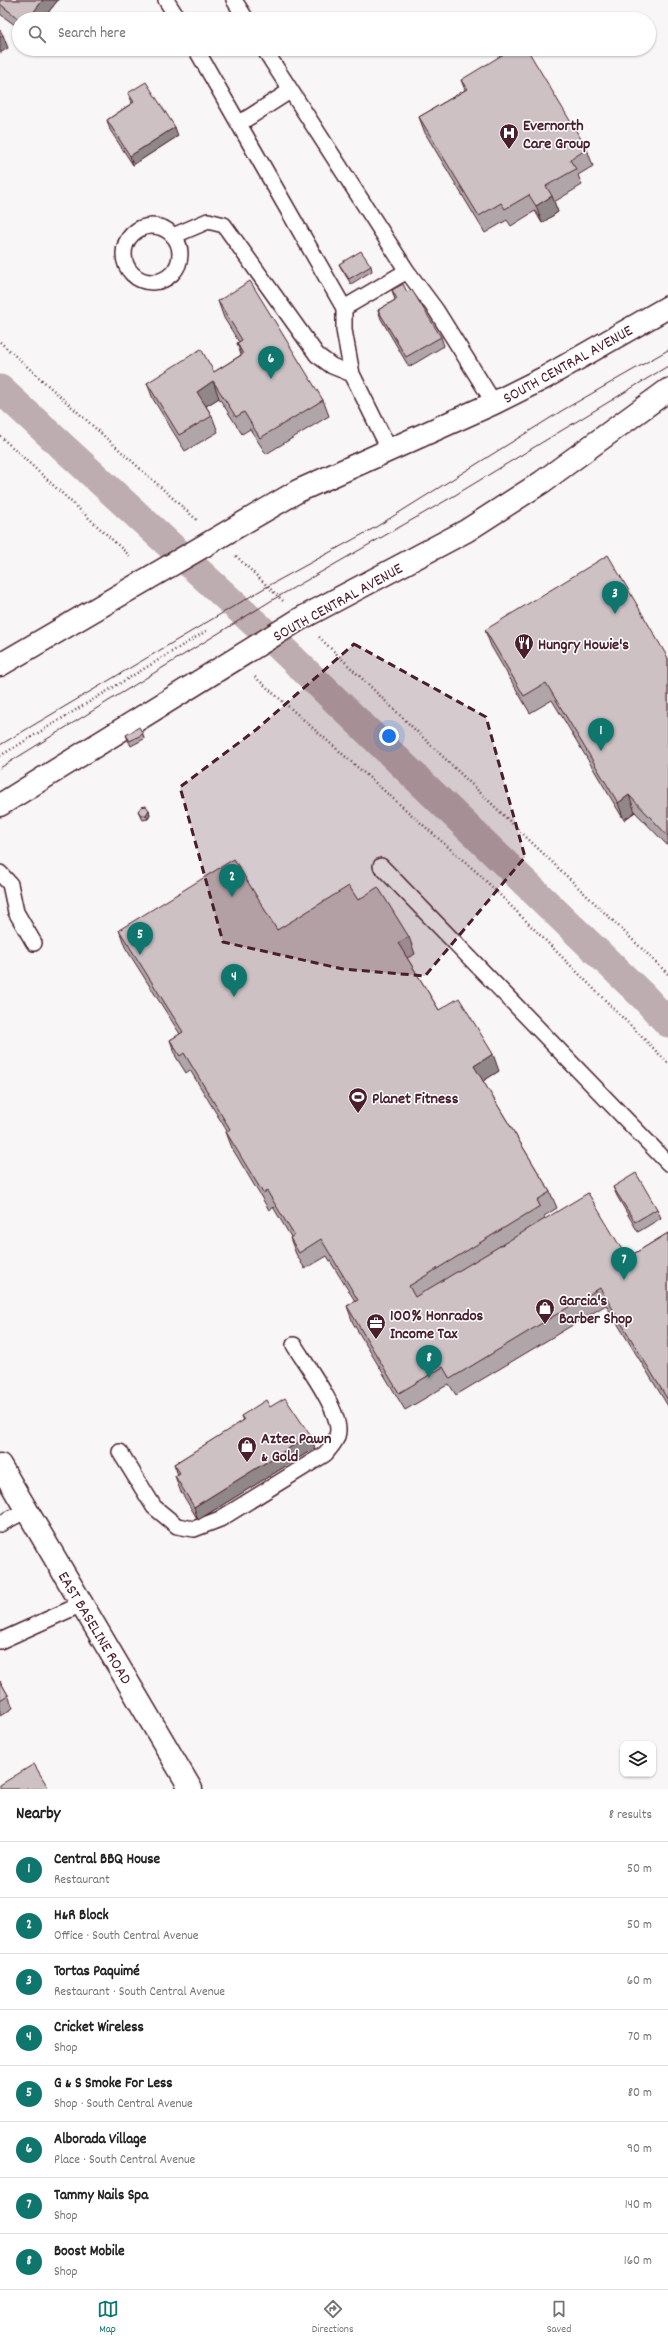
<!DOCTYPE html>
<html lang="en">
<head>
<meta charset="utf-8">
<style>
  :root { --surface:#fff; --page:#f6f6f6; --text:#222; --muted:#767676; --line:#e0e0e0; --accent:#0f766e }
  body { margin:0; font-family:Dekko,sans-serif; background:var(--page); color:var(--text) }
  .controls { position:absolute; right:12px; bottom:12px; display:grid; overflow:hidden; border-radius:8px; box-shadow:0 1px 3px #0004 }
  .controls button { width:36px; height:36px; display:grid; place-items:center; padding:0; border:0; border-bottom:1px solid var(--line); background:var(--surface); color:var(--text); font:20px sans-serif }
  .you { position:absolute; left:389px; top:736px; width:14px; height:14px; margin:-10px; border:3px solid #fff; border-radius:50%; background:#1a73e8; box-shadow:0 0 0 6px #1a73e833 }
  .badge { display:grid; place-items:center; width:26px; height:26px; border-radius:50%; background:var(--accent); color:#fff; font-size:13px; font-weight:700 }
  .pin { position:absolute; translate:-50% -33px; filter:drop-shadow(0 1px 2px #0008) }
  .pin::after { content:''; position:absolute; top:21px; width:14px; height:12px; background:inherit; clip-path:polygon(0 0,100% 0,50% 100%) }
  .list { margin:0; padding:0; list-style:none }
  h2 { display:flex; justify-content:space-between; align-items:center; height:52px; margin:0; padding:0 16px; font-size:17px }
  h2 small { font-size:13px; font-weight:400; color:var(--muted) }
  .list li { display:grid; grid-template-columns:26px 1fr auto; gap:12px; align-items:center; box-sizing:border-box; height:56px; padding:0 16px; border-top:1px solid var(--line) }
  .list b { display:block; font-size:15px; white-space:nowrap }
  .list p { margin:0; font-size:13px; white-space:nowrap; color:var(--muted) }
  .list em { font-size:13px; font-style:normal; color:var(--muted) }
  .icon { flex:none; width:22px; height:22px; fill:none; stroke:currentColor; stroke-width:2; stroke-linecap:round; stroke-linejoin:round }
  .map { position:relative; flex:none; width:668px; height:1789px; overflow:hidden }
  .search { position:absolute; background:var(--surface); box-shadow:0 1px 3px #0004; left:12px; right:12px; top:12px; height:44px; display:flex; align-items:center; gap:10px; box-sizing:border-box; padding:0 14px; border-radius:22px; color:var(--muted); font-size:15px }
  .sheet { height:500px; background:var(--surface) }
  nav { display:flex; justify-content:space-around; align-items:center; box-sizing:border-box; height:56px; border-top:1px solid var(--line); background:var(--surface); font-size:11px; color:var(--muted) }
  nav a { display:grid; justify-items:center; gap:2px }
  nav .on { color:var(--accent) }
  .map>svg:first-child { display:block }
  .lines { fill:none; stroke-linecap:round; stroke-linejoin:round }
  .canal { stroke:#bdadb0; stroke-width:29 }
  .lane-casing { stroke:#4a1f2b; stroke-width:18 }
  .secondary-casing { stroke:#4a1f2b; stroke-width:25 }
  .primary-casing { stroke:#4a1f2b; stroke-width:25 }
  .path { stroke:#4a1f2b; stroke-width:2.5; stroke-dasharray:1 3; stroke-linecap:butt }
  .lane { stroke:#fff; stroke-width:15 }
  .secondary { stroke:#fff; stroke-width:22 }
  .primary { stroke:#fff; stroke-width:22 }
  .tram { stroke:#4a1f2b; stroke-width:1 }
  .wall { fill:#b0a6a9; stroke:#4a1f2b }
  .shaded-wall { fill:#908789; stroke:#4a1f2b }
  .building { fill:#cdc1c4; stroke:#4a1f2b }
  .marked { fill:#4a1f2b; fill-opacity:0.2; stroke:#4a1f2b; stroke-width:3; stroke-dasharray:8 5; stroke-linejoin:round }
  .labels { text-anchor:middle; stroke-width:3; stroke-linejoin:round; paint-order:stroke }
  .poi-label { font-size:16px; font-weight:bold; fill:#4a1f2b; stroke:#fff; text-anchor:start }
  .street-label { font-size:16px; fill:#4a1f2b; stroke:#fff }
</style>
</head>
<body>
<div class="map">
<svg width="668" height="1789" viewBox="0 0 668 1789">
  <rect width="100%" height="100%" fill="#f8f6f7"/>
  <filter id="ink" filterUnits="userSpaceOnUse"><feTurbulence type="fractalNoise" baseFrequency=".025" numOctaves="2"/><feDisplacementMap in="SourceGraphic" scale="8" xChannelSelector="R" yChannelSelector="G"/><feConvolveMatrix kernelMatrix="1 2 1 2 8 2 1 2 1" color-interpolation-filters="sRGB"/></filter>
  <g filter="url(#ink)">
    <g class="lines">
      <path class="canal" d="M0,389L274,641L644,997L668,1023"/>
      <g class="lane-casing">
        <path id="lane" d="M166,0L178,19
          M234,0L246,19
          M196,49L344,308V330L352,374L390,451
          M264,49L407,271L436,310L494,403
          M240,123L290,91
          M124 254a28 28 0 1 1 56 0a28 28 0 1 1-56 0Z
          M173,236L208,221L224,225L317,355L332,366L352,374
          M344,308L407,271
          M381,866L668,1163
          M0,873L10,884L16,912L34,943
          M120,1452L154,1507L177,1526L194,1529L220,1519L325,1454C331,1447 338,1440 338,1430C338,1408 307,1366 294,1345
          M0,1524L27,1510
          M0,1641L82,1604"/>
      </g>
      <g class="secondary-casing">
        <path id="secondary" d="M0,665L298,491L494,403L544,378L668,307
          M0,805L300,619L466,531L542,482L668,390"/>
      </g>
      <g class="primary-casing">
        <path id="primary" d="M0,1465L191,1789"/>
      </g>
      <path class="path" d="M0,342L197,520
        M0,436L132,558
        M236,556L283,601
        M319,637L668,974
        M255,677L481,876L668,1063
        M0,756L208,630"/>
      <use href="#lane" class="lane"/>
      <use href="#secondary" class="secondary"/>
      <use href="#primary" class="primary"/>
      <path class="tram" d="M0,745L268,586L376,527L563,410L668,350
        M0,768L274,599L452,497L668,366"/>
    </g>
    <path class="wall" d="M0,0H58L43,19H19V28L0,14Z
      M461,80L587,149L593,166L578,175L582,185L554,202L558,212L542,223L535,211L511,226L507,220L485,233L425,133L419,117L465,90Z
      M128,93L178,136L133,165L110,130L107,120L132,103Z
      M339,264L371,266L372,271L351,284L341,268Z
      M392,290L407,292L441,337L444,346L409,367L381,319L378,310L395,300Z
      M218,301L323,400L329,416L266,454L250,429L242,434L219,398L206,406L212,416L218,432L185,451L153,399L147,383L214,372L241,355L237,343L239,342L224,318Z
      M485,630L668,658V846L635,812L624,820L552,700L530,713L491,646Z
      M143,734L144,739L131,746L128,740L126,735Z
      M149,810L150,815L148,819L143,820L140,815L138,811Z
      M358,900L409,937L415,954L407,958L439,1010L499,1071L483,1081L550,1192L557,1208L544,1216L545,1219L627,1258L668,1233V1406L606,1305L456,1395L449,1384L405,1410L353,1323L347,1306L355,1301L327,1256L305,1269L296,1254L290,1238L291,1237L273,1207L269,1210L232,1148L226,1132L227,1131L190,1070L186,1073L176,1057L170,1040L180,1034L125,947L119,930H277Z
      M613,1187L657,1209L661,1218L638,1232L617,1196Z
      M270,1407L310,1435L315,1448L198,1520L180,1490L175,1476L178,1475L174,1464L243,1421L241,1416Z
      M0,1681L8,1695L13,1708L0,1716Z"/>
    <path class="shaded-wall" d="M43,0H58L43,19H28Z
      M3,35L8,48L0,53V37Z
      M175,127L178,136L133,165L130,156Z
      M552,196L558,212L542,223L536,206Z
      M213,381L219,398L203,408L197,392Z
      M629,795L635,812L624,820L618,803Z
      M149,810L150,815L148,819L146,815Z
      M493,1054L499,1071L480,1083L474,1066Z
      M310,1435L315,1448L198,1520L194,1507Z"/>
    <path class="building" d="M0,0H43L28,19H19L0,4Z
      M0,30L3,35L0,37Z
      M512,49H527L587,149L570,160L576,169L546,186L552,196L536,206L529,195L505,209L501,203L479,216L419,117L467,89L461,80Z
      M146,82L175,127L130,156L107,120L134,102L128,93Z
      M361,251L371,266L349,279L339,264Z
      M250,281L323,400L260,438L244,412L236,417L213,381L197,392L212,416L179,435L147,383L201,349L214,372L243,354L237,343L242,340L218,301Z
      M403,284L407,292L412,290L441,337L406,357L378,310L397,299L392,290Z
      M608,555L668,658V836L629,795L618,803L546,683L524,696L485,630Z
      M139,727L143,734L130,741L126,735Z
      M146,806L149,810L146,815H141L138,811L141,807Z
      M234,859L277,930L349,886L358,900L378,887L409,937L398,943L439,1010L459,998L493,1054L474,1066L550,1192L537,1200L540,1206L409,1286L415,1297L588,1193L627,1258L668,1233V1400L600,1288L450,1379L443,1367L399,1393L347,1306L358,1300L321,1239L299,1253L290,1238L294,1235L267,1191L263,1193L226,1132L230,1129L184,1053L180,1056L170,1040L183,1032L119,930Z
      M636,1173L657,1209L635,1222L613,1187Z
      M285,1398L310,1435L194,1507L175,1476L180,1473L174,1464L244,1420L241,1416L266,1400L270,1407Z
      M0,1681L8,1695L0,1700Z
      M34,1764L49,1789H0V1785Z"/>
  </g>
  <path class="marked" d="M354,644L486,717L525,857L425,976L343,969L223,942L180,787L257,729Z"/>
  <defs>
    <g id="hospital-pin" transform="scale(1)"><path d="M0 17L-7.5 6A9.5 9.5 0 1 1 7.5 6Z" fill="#4a1f2b" stroke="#fff"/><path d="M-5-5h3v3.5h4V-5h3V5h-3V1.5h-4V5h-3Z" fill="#fff"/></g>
    <g id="restaurant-pin" transform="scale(1)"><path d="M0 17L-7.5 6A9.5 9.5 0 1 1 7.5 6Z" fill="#4a1f2b" stroke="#fff"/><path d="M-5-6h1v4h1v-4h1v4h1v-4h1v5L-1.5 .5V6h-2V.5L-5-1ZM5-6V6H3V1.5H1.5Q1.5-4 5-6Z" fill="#fff"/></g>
    <g id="stadium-pin" transform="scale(1)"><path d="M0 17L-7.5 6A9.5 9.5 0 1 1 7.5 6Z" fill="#4a1f2b" stroke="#fff"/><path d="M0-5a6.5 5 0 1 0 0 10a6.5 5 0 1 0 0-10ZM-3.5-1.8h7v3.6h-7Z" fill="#fff"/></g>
    <g id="shop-pin" transform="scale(1)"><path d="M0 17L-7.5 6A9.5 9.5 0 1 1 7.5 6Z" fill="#4a1f2b" stroke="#fff"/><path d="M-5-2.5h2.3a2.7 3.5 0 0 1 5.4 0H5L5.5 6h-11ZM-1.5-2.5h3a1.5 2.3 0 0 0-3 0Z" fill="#fff"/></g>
    <g id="office-pin" transform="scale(1)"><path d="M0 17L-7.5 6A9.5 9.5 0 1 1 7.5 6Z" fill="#4a1f2b" stroke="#fff"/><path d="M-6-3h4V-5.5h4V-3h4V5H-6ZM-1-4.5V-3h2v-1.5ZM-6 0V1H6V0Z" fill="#fff"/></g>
  </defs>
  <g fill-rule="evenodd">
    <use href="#hospital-pin" x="509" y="133"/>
    <use href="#restaurant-pin" x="524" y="643"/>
    <use href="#stadium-pin" x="358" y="1097"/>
    <use href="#shop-pin" x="545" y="1308"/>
    <use href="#office-pin" x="376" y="1323"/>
    <use href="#shop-pin" x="247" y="1446"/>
  </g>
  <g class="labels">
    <g class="poi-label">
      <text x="523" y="130">Evernorth<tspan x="523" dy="18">Care Group</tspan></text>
      <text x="538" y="649">Hungry Howie's</text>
      <text x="372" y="1103">Planet Fitness</text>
      <text x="559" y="1305">Garcia's<tspan x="559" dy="18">Barber Shop</tspan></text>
      <text x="390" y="1320">100% Honrados<tspan x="390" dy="18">Income Tax</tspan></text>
      <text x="261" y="1443">Aztec Pawn<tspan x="261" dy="18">&amp; Gold</tspan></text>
    </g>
    <g class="street-label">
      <text transform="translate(567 363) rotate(-29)" y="6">SOUTH CENTRAL AVENUE</text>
      <text transform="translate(337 601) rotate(-29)" y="6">SOUTH CENTRAL AVENUE</text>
      <text transform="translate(96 1627) rotate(59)" y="6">EAST BASELINE ROAD</text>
    </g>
  </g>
</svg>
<div class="controls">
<button><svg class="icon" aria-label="layers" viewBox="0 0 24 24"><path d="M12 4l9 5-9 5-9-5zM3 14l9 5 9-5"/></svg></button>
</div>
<div class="you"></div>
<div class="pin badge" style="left:601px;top:751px">1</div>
<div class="pin badge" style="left:232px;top:897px">2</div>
<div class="pin badge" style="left:615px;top:614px">3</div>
<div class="pin badge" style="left:234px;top:997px">4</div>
<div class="pin badge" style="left:140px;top:955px">5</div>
<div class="pin badge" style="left:271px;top:379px">6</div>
<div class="pin badge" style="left:624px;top:1280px">7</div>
<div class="pin badge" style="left:429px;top:1378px">8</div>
<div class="search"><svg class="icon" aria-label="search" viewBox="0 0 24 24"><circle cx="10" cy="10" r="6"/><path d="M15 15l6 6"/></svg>Search here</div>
</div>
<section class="sheet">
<h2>Nearby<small>8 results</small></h2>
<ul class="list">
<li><span class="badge">1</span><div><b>Central BBQ House</b><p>Restaurant</p></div><em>50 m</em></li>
<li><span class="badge">2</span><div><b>H&amp;R Block</b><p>Office · South Central Avenue</p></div><em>50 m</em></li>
<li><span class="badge">3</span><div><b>Tortas Paquimé</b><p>Restaurant · South Central Avenue</p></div><em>60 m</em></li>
<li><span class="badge">4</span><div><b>Cricket Wireless</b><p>Shop</p></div><em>70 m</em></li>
<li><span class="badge">5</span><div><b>G &amp; S Smoke For Less</b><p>Shop · South Central Avenue</p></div><em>80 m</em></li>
<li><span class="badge">6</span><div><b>Alborada Village</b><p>Place · South Central Avenue</p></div><em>90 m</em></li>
<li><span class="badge">7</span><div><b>Tammy Nails Spa</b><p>Shop</p></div><em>140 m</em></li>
<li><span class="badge">8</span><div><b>Boost Mobile</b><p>Shop</p></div><em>160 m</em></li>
</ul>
</section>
<nav>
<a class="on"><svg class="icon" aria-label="map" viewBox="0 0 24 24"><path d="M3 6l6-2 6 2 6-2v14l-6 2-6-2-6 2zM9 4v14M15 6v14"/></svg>Map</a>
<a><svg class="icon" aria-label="directions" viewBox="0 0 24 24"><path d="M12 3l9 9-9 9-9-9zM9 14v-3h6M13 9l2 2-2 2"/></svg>Directions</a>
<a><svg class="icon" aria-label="saved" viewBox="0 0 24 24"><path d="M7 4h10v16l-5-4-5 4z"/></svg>Saved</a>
</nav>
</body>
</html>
